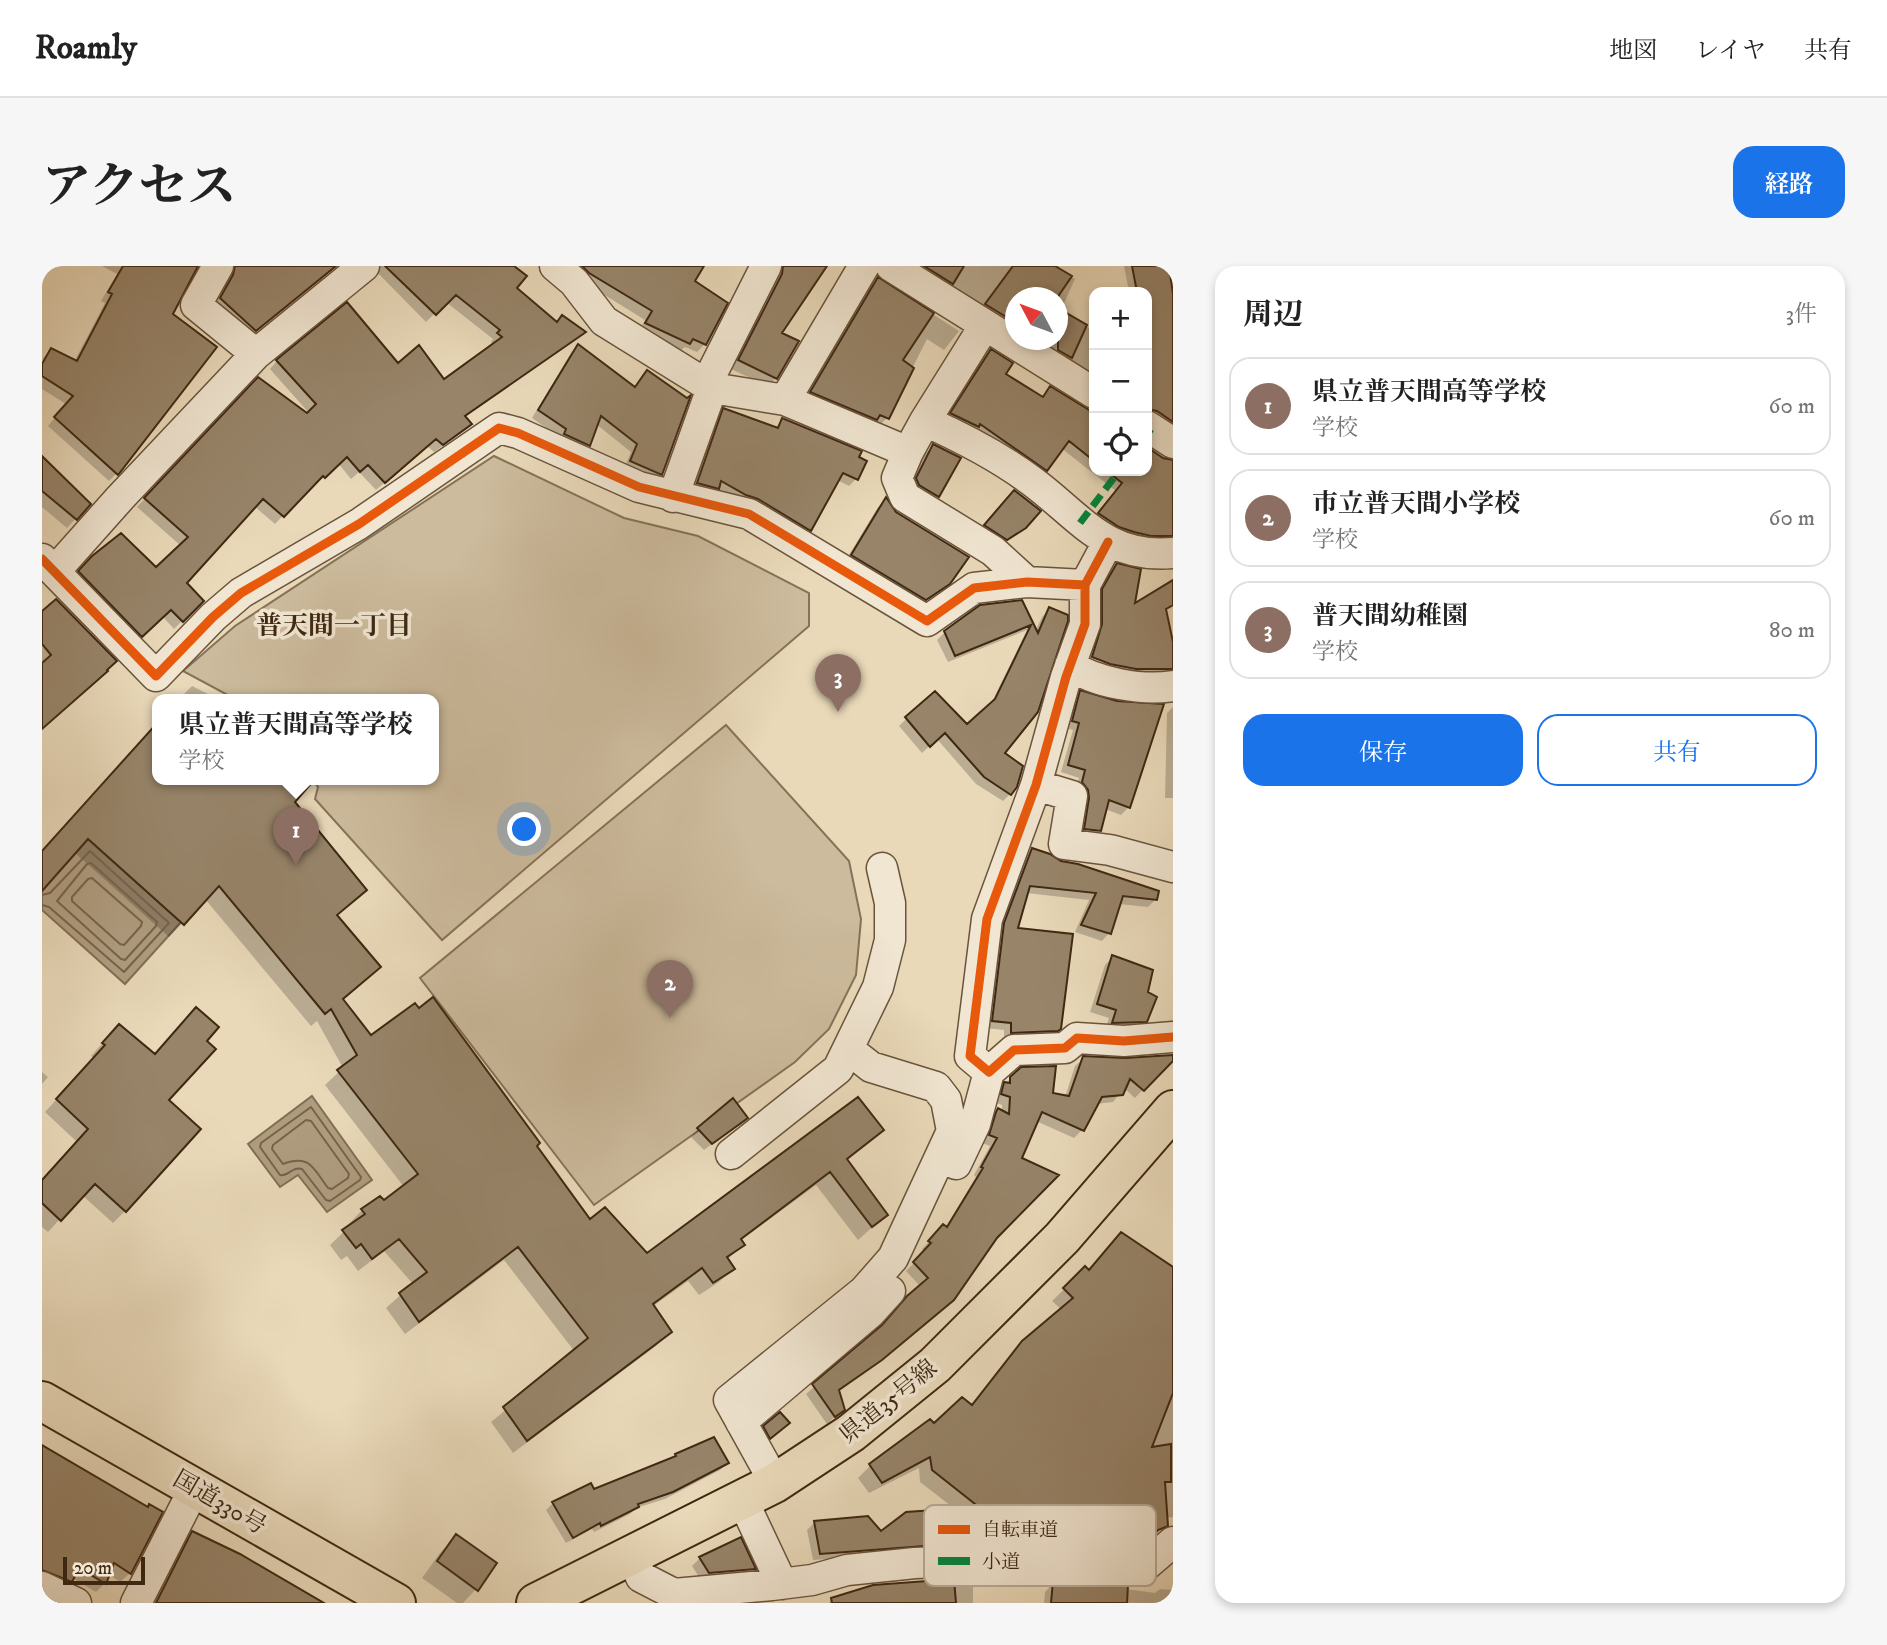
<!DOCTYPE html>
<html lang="ja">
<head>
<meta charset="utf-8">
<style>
  :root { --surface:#fff; --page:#f6f6f6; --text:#222; --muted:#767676; --line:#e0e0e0; --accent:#1a73e8 }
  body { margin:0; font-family:"IM FELL DW Pica","Noto Serif JP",serif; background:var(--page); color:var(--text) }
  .controls { position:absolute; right:21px; top:21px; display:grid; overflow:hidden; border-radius:14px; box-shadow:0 4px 10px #0003 }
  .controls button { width:63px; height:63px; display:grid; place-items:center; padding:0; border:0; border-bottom:2px solid var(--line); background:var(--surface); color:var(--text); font:35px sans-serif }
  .compass { position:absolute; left:963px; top:21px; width:63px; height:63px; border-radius:50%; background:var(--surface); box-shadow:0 4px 10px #0003; rotate:311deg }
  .scale { position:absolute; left:21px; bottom:18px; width:82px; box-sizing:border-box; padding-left:7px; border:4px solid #3f2812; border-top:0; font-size:19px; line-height:24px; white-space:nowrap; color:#3f2812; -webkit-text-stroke:5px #f1e6d2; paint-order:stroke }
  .you { position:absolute; left:483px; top:564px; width:24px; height:24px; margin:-18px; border:5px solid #fff; border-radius:50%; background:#1a73e8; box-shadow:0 0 0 10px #1a73e833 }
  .badge { display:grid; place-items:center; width:46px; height:46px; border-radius:50%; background:var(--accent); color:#fff; font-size:23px; font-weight:700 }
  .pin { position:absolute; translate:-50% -58px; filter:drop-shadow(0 2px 4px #0008) }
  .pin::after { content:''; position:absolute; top:37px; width:24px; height:21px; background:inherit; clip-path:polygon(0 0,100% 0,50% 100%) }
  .popup { position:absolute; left:110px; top:428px; width:287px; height:91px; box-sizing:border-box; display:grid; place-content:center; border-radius:14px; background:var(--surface); filter:drop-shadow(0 2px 5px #0005); font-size:23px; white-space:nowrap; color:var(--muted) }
  .popup b { font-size:26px; color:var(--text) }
  .popup::after { content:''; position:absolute; left:50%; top:100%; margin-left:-14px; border:14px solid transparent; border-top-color:var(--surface) }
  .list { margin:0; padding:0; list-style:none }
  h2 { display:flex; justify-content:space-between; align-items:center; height:91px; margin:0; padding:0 28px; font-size:30px }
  h2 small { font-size:23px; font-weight:400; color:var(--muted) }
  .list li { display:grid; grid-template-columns:46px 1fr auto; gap:21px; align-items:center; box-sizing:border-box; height:98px; margin:0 14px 14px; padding:0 14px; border:2px solid var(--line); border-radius:21px }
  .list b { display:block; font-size:26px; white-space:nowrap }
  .list p { margin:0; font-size:23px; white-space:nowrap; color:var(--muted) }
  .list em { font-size:23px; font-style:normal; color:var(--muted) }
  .actions { display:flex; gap:14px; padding:21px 28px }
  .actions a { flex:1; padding:16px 0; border:2px solid var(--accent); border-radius:21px; text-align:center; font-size:24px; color:var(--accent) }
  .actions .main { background:var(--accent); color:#fff }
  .icon { flex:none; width:38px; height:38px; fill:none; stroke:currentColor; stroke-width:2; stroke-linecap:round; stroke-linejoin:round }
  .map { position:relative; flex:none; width:1131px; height:1337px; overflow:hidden; border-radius:21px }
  header { display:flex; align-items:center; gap:42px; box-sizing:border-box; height:98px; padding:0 35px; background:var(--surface); border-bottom:2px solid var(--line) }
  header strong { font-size:33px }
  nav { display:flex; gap:38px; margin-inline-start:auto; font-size:24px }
  .intro { display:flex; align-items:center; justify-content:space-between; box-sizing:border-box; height:168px; padding:0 42px }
  h1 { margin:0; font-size:49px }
  .button { padding:18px 32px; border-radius:21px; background:var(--accent); color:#fff; font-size:24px; font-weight:700 }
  main { display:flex; gap:42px; padding:0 42px }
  aside { flex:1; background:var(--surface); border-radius:21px; box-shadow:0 4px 10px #0003 }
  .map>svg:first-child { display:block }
  .green { fill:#ccbb9d; stroke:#867258; stroke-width:2 }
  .water { fill:#af9d80; stroke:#826e54; stroke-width:2 }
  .shadow { fill:#0003 }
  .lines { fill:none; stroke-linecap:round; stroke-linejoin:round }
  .shore { stroke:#776249; stroke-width:2 }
  .building { fill:#978469; stroke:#3f2812; stroke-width:2 }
  .minor-casing { stroke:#6a543c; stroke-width:33 }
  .major-casing { stroke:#3f2812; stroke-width:42 }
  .highway-casing { stroke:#3f2812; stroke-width:42 }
  .minor { stroke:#f1e6d2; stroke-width:30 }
  .major { stroke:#e9d9b9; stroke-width:38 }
  .highway { stroke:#e9d9b9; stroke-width:38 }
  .quiet { stroke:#00873e; stroke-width:7; stroke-dasharray:14 7; stroke-linecap:butt }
  .cycleway-casing { stroke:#f1e6d2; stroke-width:13 }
  .cycleway { stroke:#e8590c; stroke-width:9 }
  .labels { text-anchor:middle; stroke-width:7; stroke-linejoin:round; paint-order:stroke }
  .street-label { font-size:24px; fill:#3f2812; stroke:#f1e6d2 }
  .neighbourhood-label { font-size:26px; font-weight:bold; fill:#3f2812; stroke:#f1e6d2 }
  .key { fill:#f1e6d2; stroke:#bcad98; stroke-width:2 }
  .key-label { font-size:19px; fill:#3f2812 }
</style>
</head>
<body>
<header>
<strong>Roamly</strong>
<nav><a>地図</a><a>レイヤ</a><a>共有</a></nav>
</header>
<div class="intro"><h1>アクセス</h1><a class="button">経路</a></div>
<main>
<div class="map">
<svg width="1131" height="1337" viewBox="0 0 1131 1337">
  <rect width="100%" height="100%" fill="#e9d9b9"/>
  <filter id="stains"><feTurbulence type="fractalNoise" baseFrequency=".00286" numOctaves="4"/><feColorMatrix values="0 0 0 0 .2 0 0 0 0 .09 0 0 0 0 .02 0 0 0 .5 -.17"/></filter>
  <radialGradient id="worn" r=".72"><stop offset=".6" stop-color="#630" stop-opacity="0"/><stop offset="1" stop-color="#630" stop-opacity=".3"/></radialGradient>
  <path class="green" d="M452,190L582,252L656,270L767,327V360L400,674L273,533L276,521L270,513H392V433H193L141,405L193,360Z
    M684,459L807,595L819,653L814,709L787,763L753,796L552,939L378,712Z"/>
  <path class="water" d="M46,573L139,656L83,718L0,644V625Z
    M270,830L330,914L285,946L256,909L238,921L206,878Z"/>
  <path class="shadow" d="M60,0H154L129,49L75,207L67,215L6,160L24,138L0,123L1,92L9,84L32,96L63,37L59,35L75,8Z
    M184,0H294L205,72L171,41L184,18L186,8Z
    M329,0H469L473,22L514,58L541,66L533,74L422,151L428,158L420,166L392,186L385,180L334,224L317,206L309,213L296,197L273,219L272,217L233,258L212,240L143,317L160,335L132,363L120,350L91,377L29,314L42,300L114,304L139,280L95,241L216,114L265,149L267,147L228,103L235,95L356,99L402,115L452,79L449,76L451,73L404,36L384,56Z
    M544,0H660L651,16L663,78L655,86L643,81L638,85L597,65L603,54L540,15L547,2Z
    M731,0H772L738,67L734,112L726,120L689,103L732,18L734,7Z
    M880,0H1010L1033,13L1018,46L1052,65V119L980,74H1015V32H973V69L875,8Z
    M1082,0H1131V169L1105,153V26H1087Z
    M836,13L917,65L902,84L885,73L845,152L838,159L763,133L829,20Z
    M536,80L592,122L605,106L619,208L612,215L582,202L589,186L554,158L546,179L539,186L490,152L529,87Z
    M949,85L962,108L999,132L1008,122L1042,143L1052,146V205H1105V182L1131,196V279L1101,277L1050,255L1074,225L1019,182L997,212L902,155L941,93Z
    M682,144L732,163L740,154L823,196L814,213L807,220L795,214L767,263L760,270L674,223L668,229L649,224L675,151Z
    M891,180L917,193L896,230L888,238L867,221L883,188Z
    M0,192L47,238L25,262L0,241Z
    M844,234L907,316L875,341L802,297L836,241Z
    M964,234L983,261L956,281L935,267Z
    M1075,299L1091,340L1131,316V340L1046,392L1053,333L1067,307Z
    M979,336L993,366L1000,351L1008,343L960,487L968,528L961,535L934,518L895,473L880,487L857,460L864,453L924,460L948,440L985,364L906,396L895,374L903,366Z
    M0,347L72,395L0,462Z
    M1131,379V412L1062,406L1068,399Z
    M150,420L176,433H137Z
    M1039,426L1087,541L1079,549L1063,543L1057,564L1049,572L1036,570L1033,524L1037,512L1019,506L1031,464L1024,462L1031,434Z
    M1131,441V532H1123L1125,447Z
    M116,513L250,536L309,637L294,650L299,734L329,772L493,880L548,956L605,990L839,864L804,895L844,949L816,974L774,919L698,975L701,979L685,994L691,1003L677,1016L657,1029L646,1015L610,1041L627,1066L614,1080L471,1187L449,1156L533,1086L462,994L363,1068L344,1042L371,1018L342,985L316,1005L305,990L299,994L288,979L308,960L307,958L320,944L342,937L362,921L283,819L301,802L275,755L269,760L163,633L127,671L32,586L0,622V586Z
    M990,584L1114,633L1106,641L1077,638L1067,667L1060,675L1033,666L1047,634L984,627L974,663L1017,762L1007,772L962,774V764L943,762L955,666L982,592Z
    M1071,691L1104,755L1095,763L1063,764L1067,752L1048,746L1063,699Z
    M65,772L112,789L162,775L125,834L83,945L71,957L40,929L6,966L0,961V915L35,876L3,846L52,792L49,790Z
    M1131,789V792L1093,832L1082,822L1071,836L1054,838L1040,864L1032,872L994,855L978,892L954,971L902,1041L830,1101L795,1126L801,1143L785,1158L764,1128L836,1065L878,1020L864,1005L883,986L880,983L893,969L903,962L934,911L932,909L948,880L940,877L949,852L957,844L960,846V839L952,836L955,826L969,812L1009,828L1023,831L1033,800L1042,792L1083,794Z
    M0,806L6,811L0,818Z
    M704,852L662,884L649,871L656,863Z
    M1043,1003L1046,1005L1131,1003V1251L1123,1252L1124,1259L1097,1282L1003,1288L954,1278L956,1269L949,1267L950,1263L935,1260L878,1216L877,1202L827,1227L816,1212L828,1200L888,1156L892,1159L928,1140L968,1089L1020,1044L1010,1035Z
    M738,1148L742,1161L724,1175L719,1165Z
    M672,1173L685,1197L678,1204L623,1233L594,1242L588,1248L552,1266L550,1263L524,1277L504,1244L511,1237L551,1225L630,1194L634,1190Z
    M0,1180L106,1242L118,1246L88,1307L78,1316L66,1308L63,1317L54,1326L30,1312L19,1324L0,1315Z
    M772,1257L907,1277L900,1285L771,1294L765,1264Z
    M151,1267L280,1337H111L143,1275Z
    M414,1271L434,1323L421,1337H415L380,1312L398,1287Z
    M658,1292L711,1303L704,1310L659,1314L650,1300Z
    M1011,1317L1055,1319L1113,1327L1118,1323L1131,1324V1337H1002L1003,1326Z
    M931,1318V1337H787L790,1333Z"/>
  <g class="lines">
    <path class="shore" d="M49,597L115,656L114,660L83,694L79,693L15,635L45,598Z
      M50,612L100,656L99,660L82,679L78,678L30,635V631L46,613Z
      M0,629L8,627L48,585L127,657L82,706L7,641L0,639
      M269,841L319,911L318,914L288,935L284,934L260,903C250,900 246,911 238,909L218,881L219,877Z
      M264,854L269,855L307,908L306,912L290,923L286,922C271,902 268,888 241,898L230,883L231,879Z"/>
  </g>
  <path class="building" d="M81,0H156L131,48L175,81L76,209L12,151L31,130L0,110V98L9,82L35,95L70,28L66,26Z
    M193,0H294L214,65L178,32L191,9Z
    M343,0H472L485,10L475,22L515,56L520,49L544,66L423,150L430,158L401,179L394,173L343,217L326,199L318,206L305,191L283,212L281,210L242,251L221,233L145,317L162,335L141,356L129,344L100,371L36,305L50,290L79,267L114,301L146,271L102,232L216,111L265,147L274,138L234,94L305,36L356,97L377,79L402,113L460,71L455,67L458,64L414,29L394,49Z
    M540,0H662L653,15L686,37L664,79L651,73L648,78L603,57L610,45L547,7Z
    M741,0H785L740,67L757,75L735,113L696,94L740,8Z
    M882,0H922L911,18Z
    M971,0H1013L1030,10L1015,32H974V57L943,38Z
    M1090,0H1127L1131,28V156L1115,145L1105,143V26H1095Z
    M836,11L892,47L861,94L872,102L847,153L838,149L835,154L768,126Z
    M1016,42L1045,59L1030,92L1016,84Z
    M536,78L593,121L605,104L645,132L649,129L620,209L588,195L595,178L559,150L548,180L522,168L524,163L496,144Z
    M949,83L971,97L964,108L1001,131L1008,120L1052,147V195L1027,175L1005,205L938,158L937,161L908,147Z
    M681,142L736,162L740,152L820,185L817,191L825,195L816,214L801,207L769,265L716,233L704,229L679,215L677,223L655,217Z
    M891,178L919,192L897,231L877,219L874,212Z
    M1105,181L1121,192L1131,194V270H1109L1092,266L1077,261L1056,247L1080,217L1065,205H1105Z
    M0,190L49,238L35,254L0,225Z
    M972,224L999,245L984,262L965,274L942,259Z
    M844,231L854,246L927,291L908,318L884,334L809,289Z
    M1075,297L1099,303L1093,337L1131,314V339L1124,343L1131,376V403H1094L1068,398L1050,391L1060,358V323Z
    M14,333L75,395L65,404L66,405L0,463V397L9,389L0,378V345Z
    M980,334L996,367L1007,341L1026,349V355L996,446L963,487L981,500L975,521L969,529L942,511L903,467L888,481L863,451L893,425L925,458L953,433L989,359L913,390L902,365L938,339Z
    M1038,424L1075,435L1122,438L1088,542L1067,534L1059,565L1042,563L1047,532L1046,524L1040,516L1043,504L1026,499L1037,457L1030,455Z
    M116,456V513H273L253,536L325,624L295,649L339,701L301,733L329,769L373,737L377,742L391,731L498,877L495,880L548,953L563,941L605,987L816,831L842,864L805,893L846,949L830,961L788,906L699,973L703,979L685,991L693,1003L671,1017L660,1002L611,1038L630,1066L485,1175L461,1141L546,1072L476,981L377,1056L357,1027L385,1006L357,973L330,993L319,978L314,982L300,964L323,948L319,943L338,930L342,934L376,908L295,804L315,789L289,743L283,748L177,620L142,659L46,573L0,625V585Z
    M990,582L1008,588L1019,595L1036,598L1117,625L1115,634L1081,630L1069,668L1039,659L1054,627L988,620L976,662L1031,668L1019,763L1016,765L969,767V757L950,755L962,657Z
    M1070,689L1111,704L1106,726L1115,731L1105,756L1070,757L1074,744L1055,738Z
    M154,741L177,761L165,775L174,783L127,834L159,863L84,946L53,918L19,955L0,937V914L46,863L14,833L63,779L60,777L77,758L113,788Z
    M1131,789V795L1102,825L1088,813L1081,829L1060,831L1042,865L1000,846L980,892L1017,909L955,972L912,1034L840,1094L797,1124L803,1144L793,1151L770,1118L840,1059L865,1030L886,1012L871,996L889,977L886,975L901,958L905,961L941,902L939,901L955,872L947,869L954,846L956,842L967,848L968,831L959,828L962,816L968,817V811L979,801L1014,800L1011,827L1027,830L1041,790L1083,792Z
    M691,832L706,852L670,878L655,862Z
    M1079,966L1131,1001V1127L1110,1181L1129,1178V1216H1123L1126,1260L1116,1264L1110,1271L1016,1277L965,1267L967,1257L960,1256L961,1251L947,1249L890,1204L888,1191L840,1217L827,1198L888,1153L892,1157L920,1131L930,1139L980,1075L1031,1032L1021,1022L1043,1000L1047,1004Z
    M738,1146L748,1157L728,1173L721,1160Z
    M672,1171L687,1197L631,1226L596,1238L597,1241L559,1260L558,1257L531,1272L510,1236L549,1217L552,1223L634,1190L633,1188Z
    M0,1179L106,1241L107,1238L121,1246L89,1308L72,1297L64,1318L37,1302L30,1316L0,1304Z
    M906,1243L909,1278L778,1288L772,1255L826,1250L839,1265L864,1246Z
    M150,1265L198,1288L282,1337H114Z
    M414,1268L455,1297L436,1325L395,1295Z
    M699,1271L714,1303L667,1307L657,1291Z
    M912,1313L914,1337H790L789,1332L831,1319Z
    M1011,1315L1086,1319L1085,1337H1009Z"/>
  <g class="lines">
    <g class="minor-casing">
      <path id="minor" d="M176,0L154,39L214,88
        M513,0L532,16L562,55L670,122L743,134L866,186L883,155C921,172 958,191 991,216C1038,251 1064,293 1131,287
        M849,0L1052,127
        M743,134L822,0
        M883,155L943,59
        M1105,160L1131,177
        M866,186L855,212L863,231L951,285L985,316
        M631,231L670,122L671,105L724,0
        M1066,276L1043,319V358L1024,411L994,519L945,653L928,790L947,806L972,784L1023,782L1035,772L1082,775L1131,771
        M0,293L114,410L171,351L199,327L317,258L457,162L476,167L597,221L707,248L885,355L932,322L985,316L1043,319
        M13,305L78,232L214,88L322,0
        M1028,399C1053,417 1101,425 1131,420
        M994,519L1030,530L1022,578L1068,584L1131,601
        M689,888L796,803L836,721L848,674V637L840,602
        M914,898L933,858L947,806
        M699,1156L829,1046L848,1025
        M733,1217L687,1134L822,1025L851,992L910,865L904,834L894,821L829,801L806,783
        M700,1233L740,1318
        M589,1288L599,1311L632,1328L730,1319L770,1314L805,1304L873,1297L945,1294L1074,1297L1103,1300L1131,1276
        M0,1321L34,1337
        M94,1337L153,1221"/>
    </g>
    <g class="major-casing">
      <path id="major" d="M494,1337L733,1217L809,1167L893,1099L1020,972L1131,844"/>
    </g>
    <g class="highway-casing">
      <path id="highway" d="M0,1135L354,1337"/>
    </g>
    <use href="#minor" class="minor"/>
    <use href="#major" class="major"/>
    <use href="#highway" class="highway"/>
    <path class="quiet" d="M1105,168L1109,163
      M1038,257L1077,205"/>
    <g class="cycleway-casing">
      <path id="cycleway" d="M1066,276L1043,319V358L1024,411L994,519L945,653L928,790L947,806L972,784L1023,782L1035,772L1082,775L1131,771
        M0,293L114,410L171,351L199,327L317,258L457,162L476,167L597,221L707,248L885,355L932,322L985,316L1043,319"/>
    </g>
    <use href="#cycleway" class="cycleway"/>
  </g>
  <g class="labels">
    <g class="street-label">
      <text transform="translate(846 1135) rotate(-39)" y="8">県道35号線</text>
      <text transform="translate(178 1236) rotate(30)" y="8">国道330号</text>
    </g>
    <g class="neighbourhood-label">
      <text x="292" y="368">普天間一丁目</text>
    </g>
  </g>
  <rect x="882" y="1239" width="232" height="81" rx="10" class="key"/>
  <rect x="896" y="1259" width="32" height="9" fill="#e8590c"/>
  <rect x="896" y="1291" width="32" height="8" fill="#00873e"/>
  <g class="key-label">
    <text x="940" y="1270">自転車道</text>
    <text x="940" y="1302">小道</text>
  </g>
  <rect width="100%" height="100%" filter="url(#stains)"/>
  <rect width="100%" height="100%" fill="url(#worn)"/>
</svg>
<div class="controls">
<button>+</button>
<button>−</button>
<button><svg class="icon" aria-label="locate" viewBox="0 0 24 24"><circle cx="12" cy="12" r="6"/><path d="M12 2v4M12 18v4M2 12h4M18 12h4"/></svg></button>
</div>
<svg class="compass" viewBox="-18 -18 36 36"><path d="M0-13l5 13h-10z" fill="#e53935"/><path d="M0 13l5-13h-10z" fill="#767676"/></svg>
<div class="scale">20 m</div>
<div class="you"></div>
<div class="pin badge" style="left:254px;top:599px;background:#8d6e63">1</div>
<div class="popup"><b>県立普天間高等学校</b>学校</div>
<div class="pin badge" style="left:628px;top:752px;background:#8d6e63">2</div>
<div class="pin badge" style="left:796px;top:446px;background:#8d6e63">3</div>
</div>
<aside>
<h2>周辺<small>3件</small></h2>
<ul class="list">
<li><span class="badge" style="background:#8d6e63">1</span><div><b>県立普天間高等学校</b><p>学校</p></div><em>60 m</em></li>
<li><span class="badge" style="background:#8d6e63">2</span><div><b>市立普天間小学校</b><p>学校</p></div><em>60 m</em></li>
<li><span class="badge" style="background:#8d6e63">3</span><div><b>普天間幼稚園</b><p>学校</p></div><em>80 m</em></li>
</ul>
<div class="actions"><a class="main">保存</a><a>共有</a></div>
</aside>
</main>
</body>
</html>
